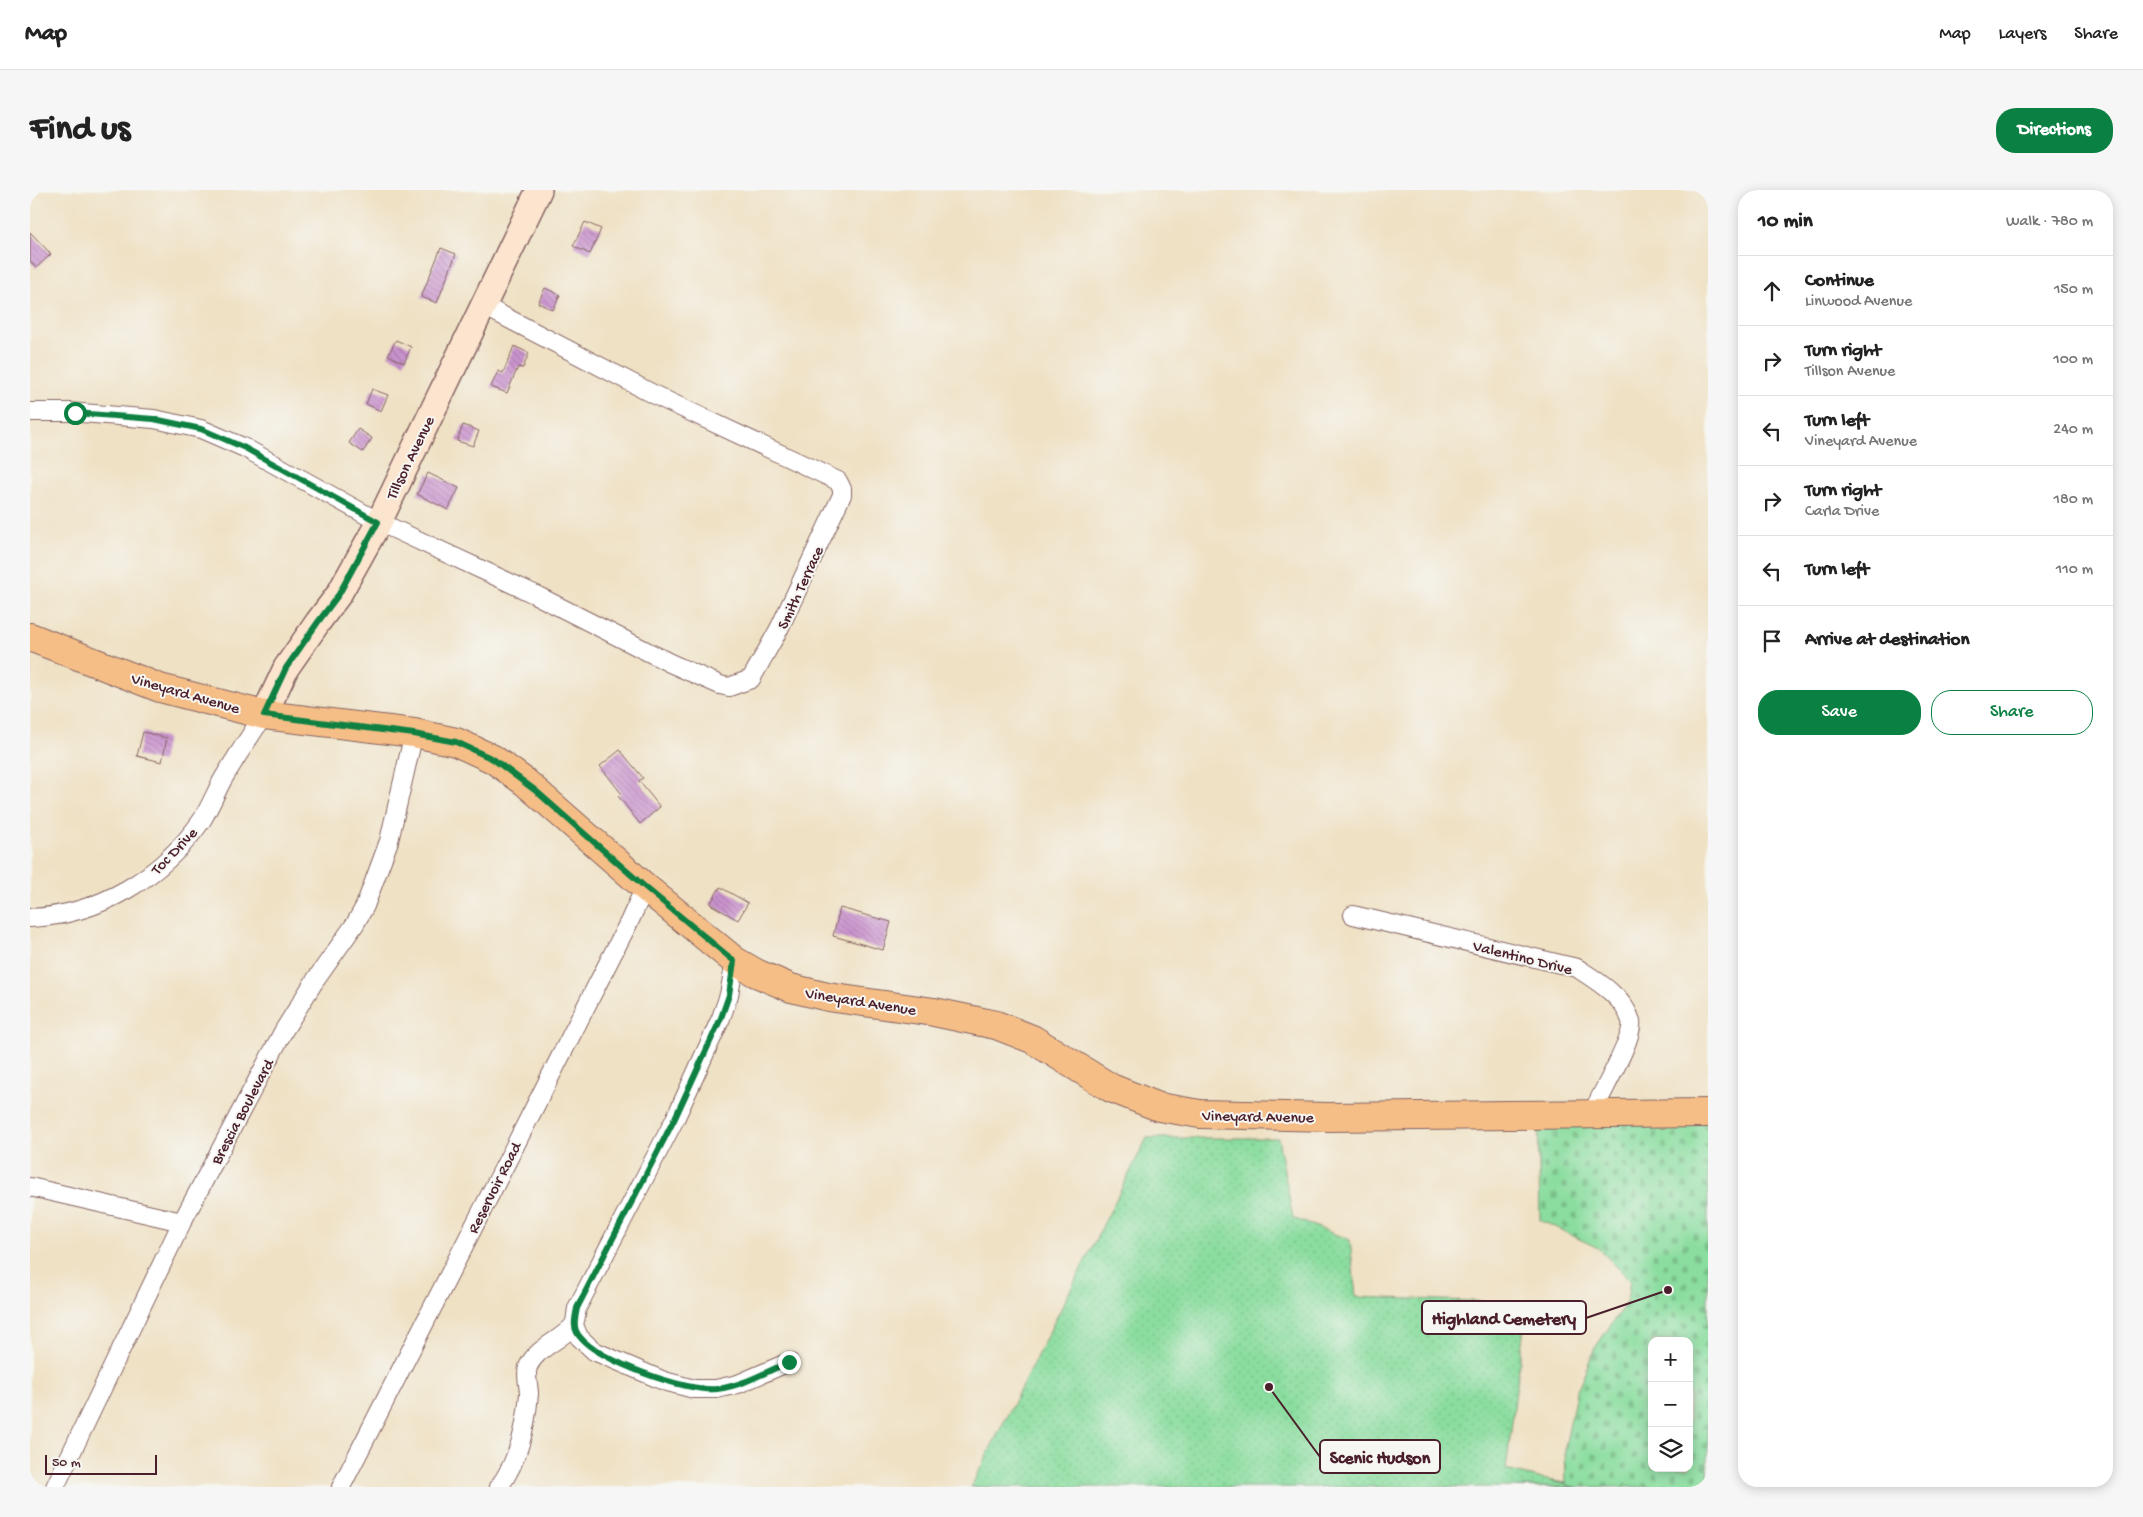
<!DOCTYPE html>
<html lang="en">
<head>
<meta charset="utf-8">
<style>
  :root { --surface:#fff; --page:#f6f6f6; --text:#222; --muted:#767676; --line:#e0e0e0; --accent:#0b8043 }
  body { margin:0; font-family:"Gochi Hand",sans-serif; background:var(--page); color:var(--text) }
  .controls { position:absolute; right:15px; bottom:15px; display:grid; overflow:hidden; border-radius:10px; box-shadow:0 2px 12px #0003 }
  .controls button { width:45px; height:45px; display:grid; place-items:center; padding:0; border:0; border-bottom:1px solid var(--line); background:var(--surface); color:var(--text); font:25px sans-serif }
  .scale { position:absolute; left:15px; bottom:12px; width:112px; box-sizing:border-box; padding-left:5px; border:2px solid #4a1f2b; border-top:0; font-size:14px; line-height:18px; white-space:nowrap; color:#4a1f2b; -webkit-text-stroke:4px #f6f6f2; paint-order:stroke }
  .stop { position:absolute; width:15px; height:15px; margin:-11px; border:4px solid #0b8043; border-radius:50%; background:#fff }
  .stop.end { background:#0b8043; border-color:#fff; box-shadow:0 1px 5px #0008 }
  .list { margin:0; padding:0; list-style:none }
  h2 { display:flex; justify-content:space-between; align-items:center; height:65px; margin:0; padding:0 20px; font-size:21px }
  h2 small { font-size:16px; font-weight:400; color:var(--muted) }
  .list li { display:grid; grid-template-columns:32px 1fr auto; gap:15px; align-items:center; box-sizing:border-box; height:70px; padding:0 20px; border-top:1px solid var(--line) }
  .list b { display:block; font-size:19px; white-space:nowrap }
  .list p { margin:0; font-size:16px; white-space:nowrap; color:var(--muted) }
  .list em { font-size:16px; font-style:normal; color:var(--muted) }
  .actions { display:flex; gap:10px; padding:15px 20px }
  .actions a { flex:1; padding:11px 0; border:1px solid var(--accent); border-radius:20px; text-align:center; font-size:18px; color:var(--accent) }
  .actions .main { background:var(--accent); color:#fff }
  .icon { flex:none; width:28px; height:28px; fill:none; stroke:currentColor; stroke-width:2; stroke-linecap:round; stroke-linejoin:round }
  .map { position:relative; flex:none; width:1678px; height:1297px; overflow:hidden; border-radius:20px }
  header { display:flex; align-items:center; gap:30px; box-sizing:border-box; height:70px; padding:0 25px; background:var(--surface); border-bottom:1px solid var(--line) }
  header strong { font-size:24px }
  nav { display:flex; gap:28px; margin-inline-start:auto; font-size:18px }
  .intro { display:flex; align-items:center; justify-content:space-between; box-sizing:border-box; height:120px; padding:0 30px }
  h1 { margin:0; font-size:35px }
  .button { padding:12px 22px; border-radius:20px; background:var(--accent); color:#fff; font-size:18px; font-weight:700 }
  main { display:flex; gap:30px; padding:0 30px }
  aside { flex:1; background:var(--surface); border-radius:20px; box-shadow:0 2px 12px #0003 }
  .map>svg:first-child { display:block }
  .cemetery { fill:url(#cemetery-stones); stroke:#6a7e65; fill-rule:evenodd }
  .park { fill:url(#park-dots); stroke:#6a7e65 }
  .building { fill:url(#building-back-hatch) }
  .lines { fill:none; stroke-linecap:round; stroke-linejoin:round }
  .street-casing { stroke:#846361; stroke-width:20 }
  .secondary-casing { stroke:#846361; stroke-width:28 }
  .primary-casing { stroke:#846361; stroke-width:30 }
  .street { stroke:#fff; stroke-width:18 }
  .secondary { stroke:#fbe5cf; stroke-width:25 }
  .primary { stroke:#f6be87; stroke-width:28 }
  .route { stroke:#0b8043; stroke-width:6 }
  .labels { text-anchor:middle; stroke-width:4; stroke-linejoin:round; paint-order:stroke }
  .street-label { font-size:16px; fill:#4a1f2b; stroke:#f6f6f2 }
  .leader { fill:none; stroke:#4a1f2b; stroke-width:2 }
  .callout-dot { fill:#4a1f2b; stroke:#f6f6f2; stroke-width:2 }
  .callout { fill:#f6f6f2; stroke:#4a1f2b; stroke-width:2 }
  .callout-label { font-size:18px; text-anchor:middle; font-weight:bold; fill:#4a1f2b }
</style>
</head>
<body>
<header>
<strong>Map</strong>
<nav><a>Map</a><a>Layers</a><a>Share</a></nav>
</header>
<div class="intro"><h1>Find us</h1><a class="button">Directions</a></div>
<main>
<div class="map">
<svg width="1678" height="1297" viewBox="0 0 1678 1297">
  <defs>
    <pattern id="cemetery-stones" width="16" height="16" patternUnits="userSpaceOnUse" patternTransform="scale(1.25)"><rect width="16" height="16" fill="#8add9f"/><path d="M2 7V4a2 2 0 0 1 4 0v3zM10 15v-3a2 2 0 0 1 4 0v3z" fill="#79bd89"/></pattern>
    <pattern id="park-dots" width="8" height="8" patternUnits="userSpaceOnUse" patternTransform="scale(1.25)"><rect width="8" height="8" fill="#8add9f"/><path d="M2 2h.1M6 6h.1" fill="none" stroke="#79bd89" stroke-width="1.8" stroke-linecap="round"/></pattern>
    <pattern id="building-back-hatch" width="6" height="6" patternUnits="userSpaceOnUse" patternTransform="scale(1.25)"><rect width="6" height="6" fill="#cb94cf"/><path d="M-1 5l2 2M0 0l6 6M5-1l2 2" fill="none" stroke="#a778a8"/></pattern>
  </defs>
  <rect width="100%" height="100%" fill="#f6f6f2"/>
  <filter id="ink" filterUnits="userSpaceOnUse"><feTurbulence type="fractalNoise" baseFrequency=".02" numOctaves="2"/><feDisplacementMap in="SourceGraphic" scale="10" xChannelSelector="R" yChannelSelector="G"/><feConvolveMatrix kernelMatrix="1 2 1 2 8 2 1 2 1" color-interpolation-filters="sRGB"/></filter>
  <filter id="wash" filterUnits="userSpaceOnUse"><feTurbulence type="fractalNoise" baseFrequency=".0096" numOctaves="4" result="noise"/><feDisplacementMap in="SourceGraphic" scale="20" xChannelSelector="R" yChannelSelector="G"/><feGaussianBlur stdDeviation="1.12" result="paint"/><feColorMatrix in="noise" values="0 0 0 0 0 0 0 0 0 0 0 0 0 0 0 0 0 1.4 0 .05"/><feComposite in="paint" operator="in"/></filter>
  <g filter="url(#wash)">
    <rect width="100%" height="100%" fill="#efe1c4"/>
    <path class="cemetery" d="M1678,923V1297H1486L1489,1286L1536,1293L1535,1258L1546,1203L1565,1158L1597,1111L1600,1090L1568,1058L1510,1030L1508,924ZM1622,1151H1659V1278H1622Z"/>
    <path class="park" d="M1117,948H1248L1263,1028L1320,1050L1326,1107L1497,1113L1476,1280L1545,1297H941Z"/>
    <g id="blocks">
      <path class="building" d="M555,32L571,39L560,64L543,56Z
        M0,42L21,64L6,78L0,71Z
        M411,58L426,64L407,113L391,107Z
        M515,98L530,105L523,120L508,113Z
        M366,150L381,157L374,173L358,165Z
        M484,156L499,163L493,178L488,177L477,203L461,197L468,181L473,183Z
        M342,199L358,205L351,221L336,214Z
        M433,235L449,241L443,256L427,251Z
        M328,239L342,248L333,262L319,253Z
        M398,283L429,298L418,320L387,304Z
        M113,542L137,548L132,572L107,566Z
        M590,560L613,588L609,591L630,617L610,634L588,606L591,603L570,576Z
        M690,697L718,713L708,730L680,714Z
        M810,718L861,732L853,760L803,746Z"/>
    </g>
  </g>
  <g filter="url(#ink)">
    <use href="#blocks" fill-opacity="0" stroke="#846361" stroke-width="1"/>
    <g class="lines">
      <g class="street-casing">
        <path id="street" d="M0,222H40L124,229L171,239L215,258L349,332L504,404L640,473L690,495L699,497L721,489L749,439L812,305V299L808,291L631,208L452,115
          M1323,725L1547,778C1567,791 1594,807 1601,831C1605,847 1570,905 1562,924
          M0,728C70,725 132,687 172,630C180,617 186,602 193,589C206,567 220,546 234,525
          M0,997L152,1032
          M544,1135L549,1147L564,1161L634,1191L664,1199H686L708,1194L759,1172
          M25,1297L152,1032L254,840L284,792L325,734L335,716L359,651L384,543
          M311,1297L600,730L615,697
          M469,1297C489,1269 496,1237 499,1204C499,1195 495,1185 498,1177C506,1158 530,1151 543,1136C546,1132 546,1123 547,1118L645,929L691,828L699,805L705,771"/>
      </g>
      <g class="secondary-casing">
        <path id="secondary" d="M234,525L256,478L288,432L309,404L349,332L509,0"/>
      </g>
      <g class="primary-casing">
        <path id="primary" d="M0,447L130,498L234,525L384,543L426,552L463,569L495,592L615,697L705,771L726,783L761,798L798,807L904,822L966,835L1002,849L1081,898L1129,917L1170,924L1299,927L1678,923"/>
      </g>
      <use href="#street" class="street"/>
      <use href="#secondary" class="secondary"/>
      <use href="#primary" class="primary"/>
    </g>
  </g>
  <g class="lines" filter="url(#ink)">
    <path class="route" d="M45,223L124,229L171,239L215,258L348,332L309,404L288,432L256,478L234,525L384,544L426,552L463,569L506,601L615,697L704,771L699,805L691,828L645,928L547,1118C545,1129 542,1138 550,1147C567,1170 658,1203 687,1199C712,1196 736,1182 759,1172"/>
  </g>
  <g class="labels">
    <g class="street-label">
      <text transform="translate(379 267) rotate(-64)" y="6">Tillson Avenue</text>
      <text transform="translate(769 397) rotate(-65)" y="6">Smith Terrace</text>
      <text transform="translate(156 502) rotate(16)" y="6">Vineyard Avenue</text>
      <text transform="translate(143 660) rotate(-46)" y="6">Toc Drive</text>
      <text transform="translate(1493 766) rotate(14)" y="6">Valentino Drive</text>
      <text transform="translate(831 810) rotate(9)" y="6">Vineyard Avenue</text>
      <text transform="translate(211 921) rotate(-62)" y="6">Brescia Boulevard</text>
      <text transform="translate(1228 925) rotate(1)" y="6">Vineyard Avenue</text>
      <text transform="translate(463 997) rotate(-63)" y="6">Reservoir Road</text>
    </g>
  </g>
  <path class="leader" d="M1638 1100L1556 1128M1239 1197L1290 1267"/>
  <g class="callout-dot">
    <circle cx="1638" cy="1100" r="5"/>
    <circle cx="1239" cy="1197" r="5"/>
  </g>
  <g class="callout">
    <rect x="1392" y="1111" width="164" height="33" rx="5"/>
    <rect x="1290" y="1250" width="120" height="33" rx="5"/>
  </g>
  <g class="callout-label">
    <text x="1474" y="1134">Highland Cemetery</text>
    <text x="1350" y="1273">Scenic Hudson</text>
  </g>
</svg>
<div class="controls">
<button>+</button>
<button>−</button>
<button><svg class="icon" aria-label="layers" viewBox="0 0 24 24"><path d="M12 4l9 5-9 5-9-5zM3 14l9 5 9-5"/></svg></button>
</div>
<div class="scale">50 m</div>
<div class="stop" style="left:45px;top:223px"></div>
<div class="stop end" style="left:759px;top:1172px"></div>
</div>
<aside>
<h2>10 min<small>Walk · 780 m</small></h2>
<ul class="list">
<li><svg class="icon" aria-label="ahead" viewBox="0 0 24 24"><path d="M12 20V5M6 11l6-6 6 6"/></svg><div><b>Continue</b><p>Linwood Avenue</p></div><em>150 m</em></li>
<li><svg class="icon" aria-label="right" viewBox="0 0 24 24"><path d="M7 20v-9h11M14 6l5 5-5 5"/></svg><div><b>Turn right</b><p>Tillson Avenue</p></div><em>100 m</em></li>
<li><svg class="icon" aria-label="left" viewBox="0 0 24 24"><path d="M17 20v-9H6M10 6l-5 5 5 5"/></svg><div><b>Turn left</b><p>Vineyard Avenue</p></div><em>240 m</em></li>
<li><svg class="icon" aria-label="right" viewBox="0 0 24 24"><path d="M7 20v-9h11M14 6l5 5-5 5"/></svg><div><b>Turn right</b><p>Carla Drive</p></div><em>180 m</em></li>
<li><svg class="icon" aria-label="left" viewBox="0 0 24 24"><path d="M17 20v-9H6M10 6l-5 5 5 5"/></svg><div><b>Turn left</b></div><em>110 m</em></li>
<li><svg class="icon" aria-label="arrive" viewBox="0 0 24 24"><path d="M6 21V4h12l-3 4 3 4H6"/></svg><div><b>Arrive at destination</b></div></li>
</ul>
<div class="actions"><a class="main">Save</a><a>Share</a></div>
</aside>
</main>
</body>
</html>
